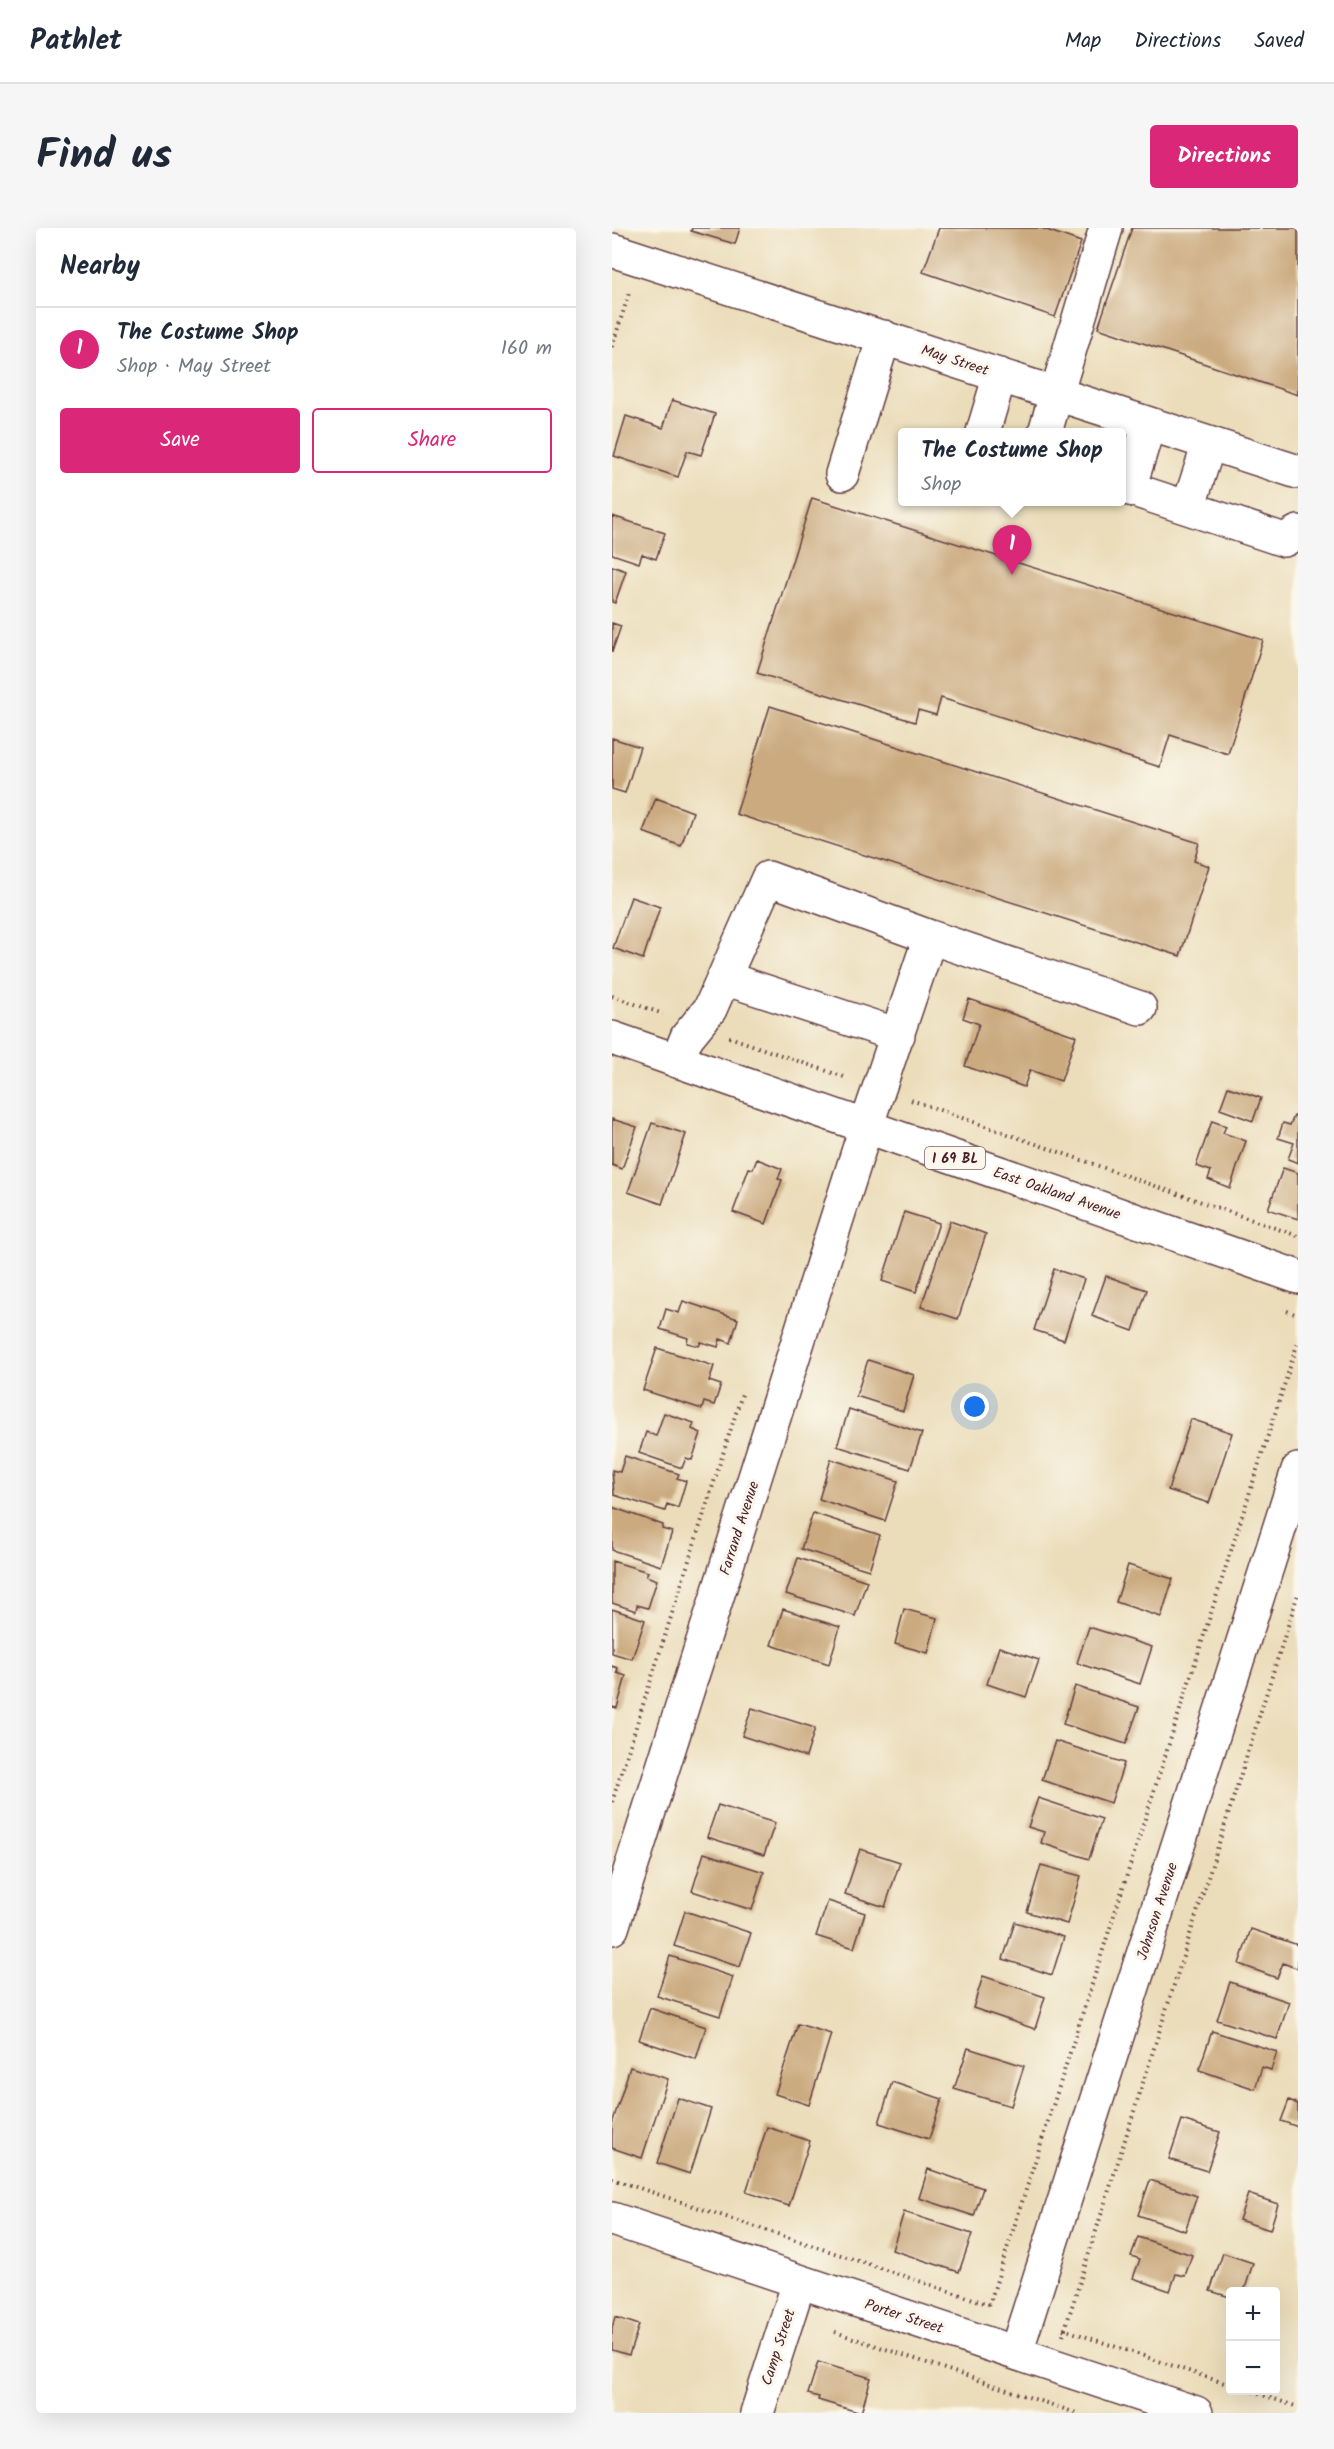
<!DOCTYPE html>
<html lang="en">
<head>
<meta charset="utf-8">
<style>
  :root { --surface:#fff; --page:#f6f6f7; --text:#1f2937; --muted:#747a83; --line:#e0e1e3; --accent:#db2777 }
  body { margin:0; font-family:Kalam,sans-serif; background:var(--page); color:var(--text) }
  .controls { position:absolute; right:18px; bottom:18px; display:grid; overflow:hidden; border-radius:6px; box-shadow:0 6px 24px #0002 }
  .controls button { width:54px; height:54px; display:grid; place-items:center; padding:0; border:0; border-bottom:2px solid var(--line); background:var(--surface); color:var(--text); font:30px sans-serif }
  .you { position:absolute; left:363px; top:1179px; width:21px; height:21px; margin:-15px; border:4px solid #fff; border-radius:50%; background:#1a73e8; box-shadow:0 0 0 9px #1a73e833 }
  .badge { display:grid; place-items:center; width:39px; height:39px; border-radius:50%; background:var(--accent); color:#fff; font-size:20px; font-weight:700 }
  .pin { position:absolute; translate:-50% -50px; filter:drop-shadow(0 2px 3px #0008) }
  .pin::after { content:''; position:absolute; top:32px; width:21px; height:18px; background:inherit; clip-path:polygon(0 0,100% 0,50% 100%) }
  .popup { position:absolute; left:286px; top:200px; width:228px; height:78px; box-sizing:border-box; display:grid; place-content:center; border-radius:6px; background:var(--surface); filter:drop-shadow(0 2px 4px #0005); font-size:20px; white-space:nowrap; color:var(--muted) }
  .popup b { font-size:22px; color:var(--text) }
  .popup::after { content:''; position:absolute; left:50%; top:100%; margin-left:-12px; border:12px solid transparent; border-top-color:var(--surface) }
  .list { margin:0; padding:0; list-style:none }
  h2 { display:flex; justify-content:space-between; align-items:center; height:78px; margin:0; padding:0 24px; font-size:26px }
  h2 small { font-size:20px; font-weight:400; color:var(--muted) }
  .list li { display:grid; grid-template-columns:39px 1fr auto; gap:18px; align-items:center; box-sizing:border-box; height:84px; padding:0 24px; border-top:2px solid var(--line) }
  .list b { display:block; font-size:22px; white-space:nowrap }
  .list p { margin:0; font-size:20px; white-space:nowrap; color:var(--muted) }
  .list em { font-size:20px; font-style:normal; color:var(--muted) }
  .actions { display:flex; gap:12px; padding:18px 24px }
  .actions a { flex:1; padding:14px 0; border:2px solid var(--accent); border-radius:6px; text-align:center; font-size:21px; color:var(--accent) }
  .actions .main { background:var(--accent); color:#fff }
  .map { position:relative; flex:none; width:686px; height:2185px; overflow:hidden; border-radius:6px }
  header { display:flex; align-items:center; gap:36px; box-sizing:border-box; height:84px; padding:0 30px; background:var(--surface); border-bottom:2px solid var(--line) }
  header strong { font-size:28px }
  nav { display:flex; gap:33px; margin-inline-start:auto; font-size:21px }
  .intro { display:flex; align-items:center; justify-content:space-between; box-sizing:border-box; height:144px; padding:0 36px }
  h1 { margin:0; font-size:42px }
  .button { padding:15px 27px; border-radius:6px; background:var(--accent); color:#fff; font-size:21px; font-weight:700 }
  main { display:flex; gap:36px; padding:0 36px }
  aside { flex:1; background:var(--surface); border-radius:6px; box-shadow:0 6px 24px #0002 }
  .map>svg:first-child { display:block }
  .building { fill:#cbaa7f }
  .lines { fill:none; stroke-linecap:round; stroke-linejoin:round }
  .minor-casing { stroke:#623c40; stroke-width:36 }
  .major-casing { stroke:#623c40; stroke-width:36 }
  .path { stroke:#623c40; stroke-width:4; stroke-dasharray:1.5 4.5; stroke-linecap:butt }
  .minor { stroke:#fff; stroke-width:33 }
  .major { stroke:#fff; stroke-width:33 }
  .labels { text-anchor:middle; stroke-width:6; stroke-linejoin:round; paint-order:stroke }
  .shield { fill:#fbf7ec; stroke:#7f6065; stroke-width:1.5 }
  .shield-label { font-size:14px; font-weight:bold; fill:#4a1f2b }
  .street-label { font-size:15px; fill:#4a1f2b; stroke:#fbf7ec }
</style>
</head>
<body>
<header>
<strong>Pathlet</strong>
<nav><a>Map</a><a>Directions</a><a>Saved</a></nav>
</header>
<div class="intro"><h1>Find us</h1><a class="button">Directions</a></div>
<main>
<aside>
<h2>Nearby<small></small></h2>
<ul class="list">
<li><span class="badge">1</span><div><b>The Costume Shop</b><p>Shop · May Street</p></div><em>160 m</em></li>
</ul>
<div class="actions"><a class="main">Save</a><a>Share</a></div>
</aside>
<div class="map">
<svg width="686" height="2185" viewBox="0 0 686 2185">
  <rect width="100%" height="100%" fill="#fbf7ec"/>
  <filter id="ink" filterUnits="userSpaceOnUse"><feTurbulence type="fractalNoise" baseFrequency=".0167" numOctaves="2"/><feDisplacementMap in="SourceGraphic" scale="12" xChannelSelector="R" yChannelSelector="G"/><feConvolveMatrix kernelMatrix="1 2 1 2 8 2 1 2 1" color-interpolation-filters="sRGB"/></filter>
  <filter id="wash" filterUnits="userSpaceOnUse"><feTurbulence type="fractalNoise" baseFrequency=".008" numOctaves="4" result="noise"/><feDisplacementMap in="SourceGraphic" scale="24" xChannelSelector="R" yChannelSelector="G"/><feGaussianBlur stdDeviation="1.35" result="paint"/><feColorMatrix in="noise" values="0 0 0 0 0 0 0 0 0 0 0 0 0 0 0 0 0 1.4 0 .05"/><feComposite in="paint" operator="in"/></filter>
  <g filter="url(#wash)">
    <rect width="100%" height="100%" fill="#ebddba"/>
    <g id="blocks">
      <path class="building" d="M80,0H128L123,16L79,3Z
        M327,0H429L469,14L443,89L311,44Z
        M520,0H686V167L486,100Z
        M60,172L103,186L89,227L75,223L66,249L2,228L14,188L51,200Z
        M200,270L651,412L616,526L558,507L548,539L329,470L324,487L306,482L303,494L145,445Z
        M0,288L53,305L44,331L30,326L27,335L0,326Z
        M0,338L14,343L3,375L0,374Z
        M0,395L9,398L0,424Z
        M158,478L587,615L582,633L597,638L568,728L124,586Z
        M0,510L28,519L13,565L0,561Z
        M44,570L81,584L69,618L31,604Z
        M19,669L48,679L31,731L1,720Z
        M357,771L464,808L449,853L418,842L412,859L353,838L367,796L351,790Z
        M616,859L649,870L641,893L608,881Z
        M682,888L686,890V935L676,931L682,915L666,910L671,895L678,897Z
        M0,891L25,899L10,941L0,937Z
        M600,893L614,898L611,905L634,913L618,960L596,951L599,943L584,938Z
        M40,895L74,906L50,976L16,964Z
        M145,931L170,941L166,951L170,952L154,996L121,984L137,940L141,941Z
        M671,940L686,945V991L656,981Z
        M292,984L327,995L304,1064L270,1053Z
        M338,993L374,1006L346,1091L309,1079Z
        M442,1041L472,1051L452,1112L422,1102Z
        M494,1048L535,1062L521,1103L480,1088Z
        M71,1073L126,1091L119,1115L108,1111L106,1119L89,1114L87,1118L75,1115L76,1110L48,1101L54,1081L67,1085Z
        M45,1120L102,1138L97,1153L109,1157L102,1177L92,1174L90,1181L31,1162Z
        M256,1132L302,1147L291,1183L244,1168Z
        M237,1181L310,1205L298,1241L225,1218Z
        M52,1185L82,1195L80,1201L89,1205L80,1232L74,1230L70,1240L27,1225L34,1204L44,1208Z
        M579,1191L620,1205L597,1275L556,1262Z
        M13,1228L67,1246L65,1250L74,1253L66,1280L55,1276L53,1283L2,1267L0,1242L8,1244Z
        M219,1231L286,1253L273,1293L207,1271Z
        M0,1279L51,1297L50,1301L60,1304L49,1338L0,1322Z
        M201,1285L268,1307L257,1342L189,1321Z
        M186,1330L255,1353L243,1388L174,1366Z
        M0,1333L36,1344L34,1348L45,1352L36,1380L25,1377L24,1383L0,1375Z
        M516,1337L561,1351L549,1389L504,1374Z
        M0,1381L33,1392L20,1431L0,1425Z
        M171,1381L228,1399L217,1436L159,1417Z
        M292,1381L325,1390L316,1425L283,1416Z
        M477,1399L540,1419L528,1456L465,1435Z
        M387,1419L427,1432L414,1469L375,1456Z
        M0,1438L6,1440L5,1445L14,1448L5,1480L0,1479Z
        M463,1458L527,1479L514,1516L451,1496Z
        M140,1480L203,1500L194,1529L130,1508Z
        M443,1513L512,1535L499,1575L430,1552Z
        M426,1570L490,1591L477,1631L429,1615L432,1604L416,1599Z
        M106,1577L163,1595L152,1627L95,1609Z
        M248,1621L288,1634L273,1679L233,1666Z
        M92,1625L152,1644L140,1682L80,1663Z
        M429,1637L469,1648L455,1696L415,1684Z
        M216,1673L253,1685L242,1720L204,1708Z
        M73,1683L139,1705L128,1739L62,1718Z
        M403,1694L452,1709L440,1747L391,1731Z
        M639,1701L686,1717V1741L671,1735L665,1750L627,1736Z
        M58,1728L121,1749L108,1788L45,1768Z
        M371,1748L433,1769L423,1801L361,1780Z
        M618,1754L677,1774L665,1811L605,1792Z
        M38,1780L94,1799L84,1831L27,1812Z
        M186,1796L219,1806L197,1877L163,1866Z
        M600,1803L665,1824L659,1842L650,1839L643,1861L587,1842Z
        M356,1820L412,1838L399,1878L342,1861Z
        M18,1839L56,1851L30,1930L0,1920V1896Z
        M280,1854L330,1871L317,1911L267,1895Z
        M66,1870L99,1881L78,1946L45,1935Z
        M677,1872L686,1876V1899L669,1893Z
        M570,1892L608,1904L595,1943L557,1931Z
        M155,1899L198,1913L177,1978L134,1964Z
        M316,1941L371,1960L362,1988L307,1970Z
        M538,1952L585,1968L573,2003L526,1987Z
        M636,1966L666,1976L658,2002L627,1992Z
        M292,1984L360,2006L347,2044L280,2022Z
        M526,2009L580,2027L573,2048L564,2046L558,2063L521,2050L528,2031L519,2028Z
        M611,2025L641,2035L632,2064H618V2069L598,2063Z
        M3,2089L27,2097L17,2127L0,2122V2100Z
        M206,2134L259,2150L249,2185L206,2172L207,2169L196,2166Z"/>
    </g>
  </g>
  <g filter="url(#ink)">
    <use href="#blocks" fill-opacity="0" stroke="#623c40" stroke-width="1.5"/>
    <g class="lines">
      <g class="minor-casing">
        <path id="minor" d="M0,22L686,244
          M371,204L388,147
          M433,204L494,0
          M230,246L272,109
          M510,258L672,312L686,304
          M517,261L537,196
          M576,280L597,216
          M318,709L528,780
          M112,750L286,807
          M0,1700L254,899L318,709L156,650L98,781L75,809L65,833
          M0,1991L584,2185
          M404,2124L686,1242
          M145,2185L187,2054"/>
      </g>
      <g class="major-casing">
        <path id="major" d="M0,810L686,1049"/>
      </g>
      <path class="path" d="M0,119L18,62
        M0,768L51,786
        M117,809L235,850
        M299,872L686,1008
        M675,1083L686,1087
        M0,1574L131,1163
        M0,1951L379,2077
        M377,2077L686,1114
        M451,2101L618,2157
        M223,2104L464,2185
        M451,2107L686,1366
        M635,2162L686,2179"/>
      <use href="#minor" class="minor"/>
      <use href="#major" class="major"/>
    </g>
  </g>
  <g class="labels">
    <rect class="shield" x="313" y="919" width="60" height="22" rx="4.5"/>
    <g class="shield-label">
      <text x="343" y="935">I 69 BL</text>
    </g>
    <g class="street-label">
      <text transform="translate(343 132) rotate(18)" y="5">May Street</text>
      <text transform="translate(445 965) rotate(19)" y="5">East Oakland Avenue</text>
      <text transform="translate(127 1300) rotate(-72)" y="5">Farrand Avenue</text>
      <text transform="translate(545 1683) rotate(-72)" y="5">Johnson Avenue</text>
      <text transform="translate(292 2088) rotate(18)" y="5">Porter Street</text>
      <text transform="translate(166 2119) rotate(-72)" y="5">Camp Street</text>
    </g>
  </g>
</svg>
<div class="controls">
<button>+</button>
<button>−</button>
</div>
<div class="you"></div>
<div class="pin badge" style="left:400px;top:347px">1</div>
<div class="popup"><b>The Costume Shop</b>Shop</div>
</div>
</main>
</body>
</html>
